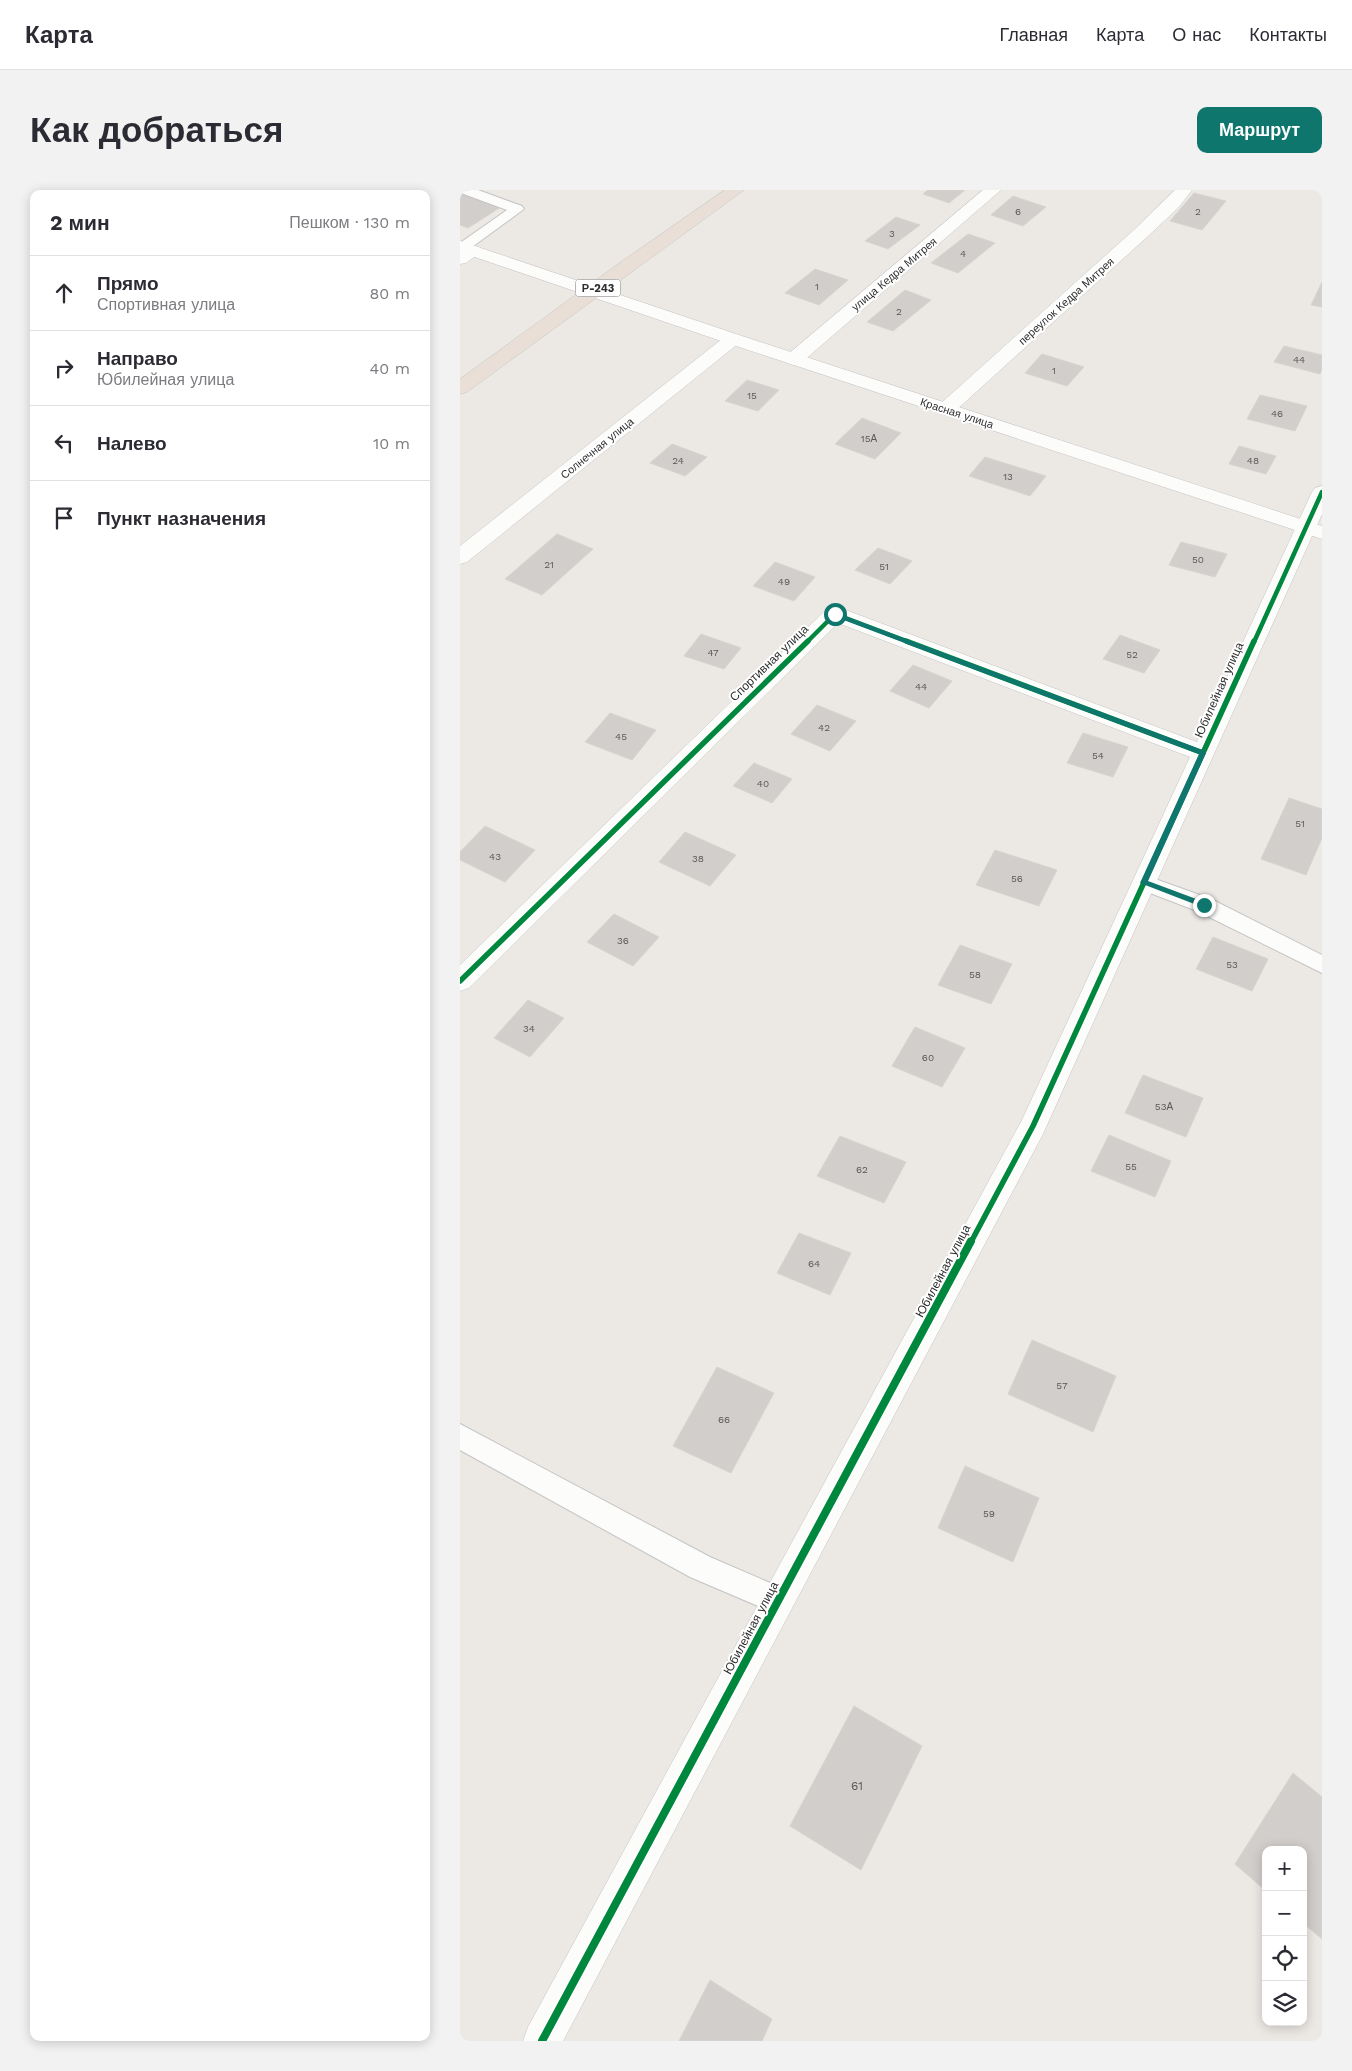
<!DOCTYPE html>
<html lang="ru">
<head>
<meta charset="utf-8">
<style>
  :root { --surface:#fff; --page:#f2f2f3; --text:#2b2b33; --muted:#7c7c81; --line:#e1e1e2; --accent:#0f766e }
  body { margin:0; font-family:"Work Sans",sans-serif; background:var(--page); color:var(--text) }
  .controls { position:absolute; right:15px; bottom:15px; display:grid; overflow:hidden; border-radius:10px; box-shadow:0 2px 12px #0003 }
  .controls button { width:45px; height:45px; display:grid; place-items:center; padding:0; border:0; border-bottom:1px solid var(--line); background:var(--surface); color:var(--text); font:25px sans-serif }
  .stop { position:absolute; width:15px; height:15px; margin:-11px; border:4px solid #0f766e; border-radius:50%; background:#fff }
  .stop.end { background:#0f766e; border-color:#fff; box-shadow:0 1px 5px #0008 }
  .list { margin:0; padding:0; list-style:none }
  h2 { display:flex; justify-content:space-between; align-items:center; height:65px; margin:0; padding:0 20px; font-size:21px }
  h2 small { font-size:16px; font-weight:400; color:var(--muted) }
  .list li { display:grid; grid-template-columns:32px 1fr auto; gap:15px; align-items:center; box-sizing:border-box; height:75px; padding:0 20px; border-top:1px solid var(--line) }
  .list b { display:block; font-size:19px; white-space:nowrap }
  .list p { margin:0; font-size:16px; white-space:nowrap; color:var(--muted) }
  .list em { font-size:16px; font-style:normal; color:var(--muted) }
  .icon { flex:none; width:28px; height:28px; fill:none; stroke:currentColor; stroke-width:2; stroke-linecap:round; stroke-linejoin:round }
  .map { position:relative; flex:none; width:862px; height:1851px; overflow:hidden; border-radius:10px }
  header { display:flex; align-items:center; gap:30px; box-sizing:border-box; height:70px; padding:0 25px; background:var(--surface); border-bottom:1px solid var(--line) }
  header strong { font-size:24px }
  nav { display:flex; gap:28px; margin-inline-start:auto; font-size:18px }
  .intro { display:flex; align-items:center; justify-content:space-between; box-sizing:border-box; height:120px; padding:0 30px }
  h1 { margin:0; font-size:35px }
  .button { padding:12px 22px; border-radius:10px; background:var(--accent); color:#fff; font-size:18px; font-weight:700 }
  main { display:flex; gap:30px; padding:0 30px }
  aside { flex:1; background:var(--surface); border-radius:10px; box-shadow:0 2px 12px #0003 }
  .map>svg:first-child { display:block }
  .building { fill:#d1cecb; stroke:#d7d4d0 }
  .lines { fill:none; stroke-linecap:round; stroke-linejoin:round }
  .lane-casing { stroke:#c5c4c5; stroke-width:2 }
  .street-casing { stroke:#c5c4c5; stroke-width:1 }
  .secondary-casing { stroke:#c5c4c5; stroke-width:1 }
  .highway-casing { stroke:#c6c5c4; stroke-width:1 }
  .lane { fill:#fcfcfb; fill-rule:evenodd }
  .street { fill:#fcfcfb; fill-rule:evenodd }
  .secondary { fill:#fcfcfb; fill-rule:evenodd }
  .highway { fill:#eadfd6; fill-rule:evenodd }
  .cycleway-far2-casing { stroke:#fff; stroke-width:6 }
  .cycleway-far1-casing { stroke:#fff; stroke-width:9 }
  .cycleway-casing { stroke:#fff; stroke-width:11 }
  .cycleway-far2 { stroke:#00873e; stroke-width:4.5 }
  .cycleway-far1 { stroke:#00873e; stroke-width:5.5 }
  .cycleway { stroke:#00873e; stroke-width:8 }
  .route { fill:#0f766e }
  .labels { text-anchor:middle; stroke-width:4; stroke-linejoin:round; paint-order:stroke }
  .number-label { font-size:10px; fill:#585857 }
  .far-street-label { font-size:11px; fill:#2e2e2e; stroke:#fff }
  .shield { fill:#fff; stroke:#6d6d6d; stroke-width:1 }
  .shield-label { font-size:11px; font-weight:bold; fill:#2e2e2e }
  .street-label { font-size:12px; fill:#2e2e2e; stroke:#fff }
  .near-number-label { font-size:12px; fill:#585857 }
</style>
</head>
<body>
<header>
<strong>Карта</strong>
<nav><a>Главная</a><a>Карта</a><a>О нас</a><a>Контакты</a></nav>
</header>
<div class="intro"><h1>Как добраться</h1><a class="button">Маршрут</a></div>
<main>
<aside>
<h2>2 мин<small>Пешком · 130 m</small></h2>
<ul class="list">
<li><svg class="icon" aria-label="ahead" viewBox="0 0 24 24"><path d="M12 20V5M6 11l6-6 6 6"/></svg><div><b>Прямо</b><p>Спортивная улица</p></div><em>80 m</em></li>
<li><svg class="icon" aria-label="right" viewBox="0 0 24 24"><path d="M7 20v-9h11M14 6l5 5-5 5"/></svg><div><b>Направо</b><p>Юбилейная улица</p></div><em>40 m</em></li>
<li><svg class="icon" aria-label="left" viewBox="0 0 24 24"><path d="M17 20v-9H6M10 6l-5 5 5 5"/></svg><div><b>Налево</b></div><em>10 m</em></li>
<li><svg class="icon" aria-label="arrive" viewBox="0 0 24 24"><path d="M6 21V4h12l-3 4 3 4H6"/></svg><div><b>Пункт назначения</b></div></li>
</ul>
</aside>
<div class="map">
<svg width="862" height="1851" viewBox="0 0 862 1851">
  <rect width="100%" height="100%" fill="#ece8e4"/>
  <path class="building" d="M468,0H505L489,13L463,4Z
    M0,3L41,17L8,38L0,35Z
    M734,3L766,11L742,40L710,31Z
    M553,6L586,17L563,36L531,25Z
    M436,27L460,35L428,59L405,51Z
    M508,44L535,53L498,83L471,73Z
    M355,79L388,90L359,115L325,103Z
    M862,92V117L851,115Z
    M445,100L471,110L433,141L407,132Z
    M824,156L862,165V179L860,184L814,172Z
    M582,164L624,177L607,196L565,183Z
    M287,190L319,200L298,221L265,211Z
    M800,205L847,216L835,241L787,229Z
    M402,228L441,243L415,269L375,254Z
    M212,254L247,267L225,286L190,273Z
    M779,256L816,266L806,284L769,274Z
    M525,267L586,286L570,306L509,286Z
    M97,344L133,359L82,405L45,389Z
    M721,352L767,364L755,387L709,375Z
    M418,358L452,371L430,394L395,380Z
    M315,372L355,387L334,411L293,396Z
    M241,444L281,458L264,479L224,466Z
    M660,445L700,460L684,483L643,469Z
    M453,475L492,491L469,518L430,501Z
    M357,515L396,531L370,561L331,544Z
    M150,523L196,540L172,570L125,552Z
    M623,543L668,557L653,587L607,573Z
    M294,573L332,589L312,613L273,596Z
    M829,608L862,619V648L846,685L801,669Z
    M25,636L75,660L45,692L0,670V662Z
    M225,642L276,665L250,696L199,672Z
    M535,660L597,680L579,716L516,695Z
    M154,724L199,747L173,776L127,752Z
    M753,747L808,769L792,801L736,779Z
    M500,755L552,774L531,814L478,795Z
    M68,810L104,828L70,867L34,848Z
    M455,837L505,858L482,897L432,876Z
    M683,885L743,908L726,947L665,923Z
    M649,945L711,971L695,1007L631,981Z
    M380,946L446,972L424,1013L357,986Z
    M339,1043L391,1063L370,1105L317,1083Z
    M572,1150L656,1186L633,1242L548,1204Z
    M257,1177L314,1203L271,1283L213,1256Z
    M505,1276L579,1308L553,1372L478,1338Z
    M394,1516L462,1556L401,1680L330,1636Z
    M833,1583L862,1607V1749L843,1733V1660H806V1701L775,1674Z
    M250,1790L312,1829L302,1851H219Z"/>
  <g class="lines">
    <g class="lane-casing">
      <path id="lane" d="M0,0H18L62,16L64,19L8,60H0V53L47,20L1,3Z
        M684,685L751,709L862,765V783L737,721L677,698L674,693L677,688Z
        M0,1234L250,1367L329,1401L333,1411L329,1421L319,1425L230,1387L0,1260Z"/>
    </g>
    <g class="street-casing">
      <path id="street" d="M523,0H541L341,173L334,175L327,173L325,169L327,165Z
        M715,0H732L718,18L687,47L493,223L486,225L479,223L476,219L479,215L675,39Z
        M13,56L19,57L22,61L6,73L0,74V62Z
        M273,144L279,145L282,149L279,153L7,372L0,374V356L267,145Z
        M862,296V324L583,944L103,1851H63L68,1837L562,930L730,567L378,433L9,798L0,801V775L367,419L375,417L383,419L737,552L852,302L855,298Z"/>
    </g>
    <g class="secondary-casing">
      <path id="secondary" d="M0,51L279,145L862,336V349L267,153L0,62Z"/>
    </g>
    <g class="highway-casing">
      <path id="highway" d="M265,0H284L7,202L0,204V189L161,72Z"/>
    </g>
    <use href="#lane" class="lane"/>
    <use href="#street" class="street"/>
    <use href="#secondary" class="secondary"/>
    <use href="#highway" class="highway"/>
    <g class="cycleway-far2-casing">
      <path id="cycleway-far2" d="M347,452L375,424L449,452
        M794,452L862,302"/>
    </g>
    <g class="cycleway-far1-casing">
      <path id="cycleway-far1" d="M446,451L743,563
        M0,791L348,451
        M511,1052L573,936L794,451"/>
    </g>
    <g class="cycleway-casing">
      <path id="cycleway" d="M82,1851L511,1051"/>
    </g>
    <use href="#cycleway-far2" class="cycleway-far2"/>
    <use href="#cycleway-far1" class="cycleway-far1"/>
    <use href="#cycleway" class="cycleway"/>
  </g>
  <path class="route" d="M373,423H377L745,561L746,563L688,691L747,713V717H742L680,693L739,564L373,426Z"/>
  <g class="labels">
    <g class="number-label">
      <text x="558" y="25">6</text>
      <text x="738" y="25">2</text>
      <text x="432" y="47">3</text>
      <text x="503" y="67">4</text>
      <text x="357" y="100">1</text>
      <text x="439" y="125">2</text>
      <text x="839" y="173">44</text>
      <text x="594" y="184">1</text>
      <text x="292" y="209">15</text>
      <text x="817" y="227">46</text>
      <text x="409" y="252">15А</text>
      <text x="218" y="274">24</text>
      <text x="793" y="274">48</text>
      <text x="548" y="290">13</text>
      <text x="738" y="373">50</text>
      <text x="89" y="378">21</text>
      <text x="424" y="380">51</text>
      <text x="324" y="395">49</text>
      <text x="253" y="466">47</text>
      <text x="672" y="468">52</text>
      <text x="461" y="500">44</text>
      <text x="364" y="541">42</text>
      <text x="161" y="550">45</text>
      <text x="638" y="569">54</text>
      <text x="303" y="597">40</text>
      <text x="840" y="637">51</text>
      <text x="35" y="670">43</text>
      <text x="238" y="672">38</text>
      <text x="557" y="692">56</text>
      <text x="163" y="754">36</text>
      <text x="772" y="778">53</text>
      <text x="515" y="788">58</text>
      <text x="69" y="842">34</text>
      <text x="468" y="871">60</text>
      <text x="704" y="920">53А</text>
      <text x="671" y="980">55</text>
      <text x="402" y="983">62</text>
      <text x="354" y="1077">64</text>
      <text x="602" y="1199">57</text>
      <text x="264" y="1233">66</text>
      <text x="529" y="1327">59</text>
    </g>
    <g class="far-street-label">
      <text transform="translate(434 84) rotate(-40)" y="4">улица Кедра Митрея</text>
      <text transform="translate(606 111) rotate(-42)" y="4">переулок Кедра Митрея</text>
      <text transform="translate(497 223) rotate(18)" y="4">Красная улица</text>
      <text transform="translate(137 258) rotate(-39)" y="4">Солнечная улица</text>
    </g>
    <rect class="shield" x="115.5" y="89.5" width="45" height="17" rx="4"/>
    <g class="shield-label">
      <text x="138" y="102">Р-243</text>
    </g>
    <g class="street-label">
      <text transform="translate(309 473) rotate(-44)" y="4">Спортивная улица</text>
      <text transform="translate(759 500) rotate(-66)" y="4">Юбилейная улица</text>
      <text transform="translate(483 1081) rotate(-62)" y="4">Юбилейная улица</text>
      <text transform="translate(291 1438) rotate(-62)" y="4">Юбилейная улица</text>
    </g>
    <g class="near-number-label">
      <text x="397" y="1600">61</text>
    </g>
  </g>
</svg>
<div class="controls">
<button>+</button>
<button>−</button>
<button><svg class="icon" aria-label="locate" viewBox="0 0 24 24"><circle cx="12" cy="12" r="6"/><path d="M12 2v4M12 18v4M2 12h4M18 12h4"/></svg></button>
<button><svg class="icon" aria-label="layers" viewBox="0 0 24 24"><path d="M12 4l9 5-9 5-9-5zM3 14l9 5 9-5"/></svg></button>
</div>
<div class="stop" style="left:375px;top:424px"></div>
<div class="stop end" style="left:744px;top:715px"></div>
</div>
</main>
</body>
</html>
